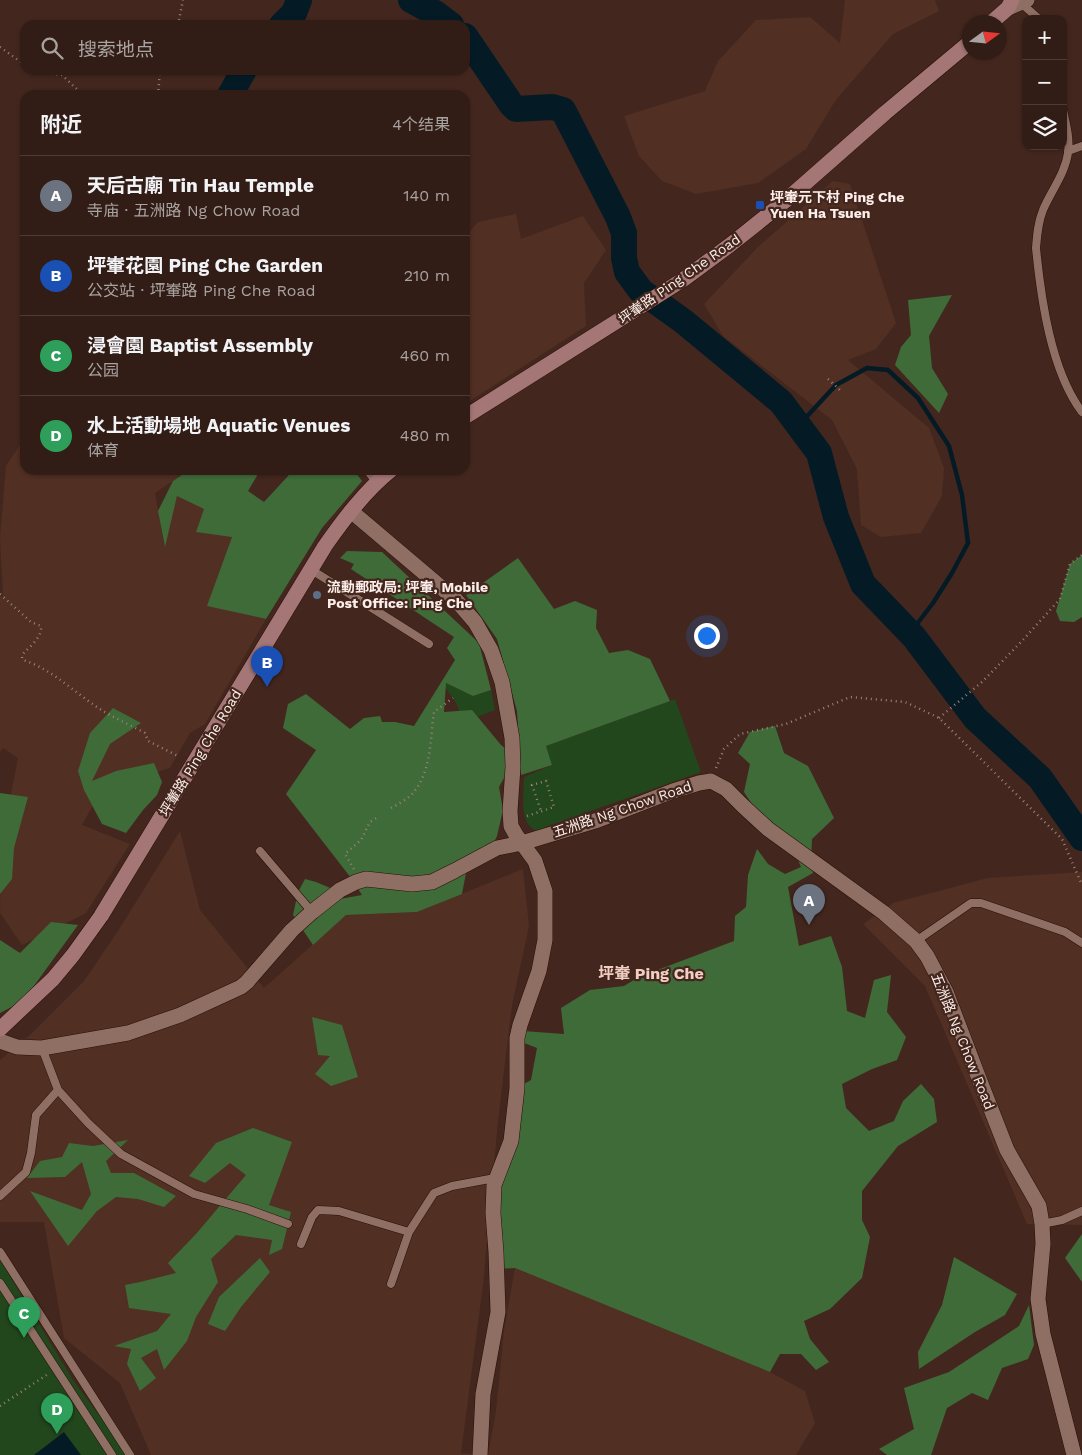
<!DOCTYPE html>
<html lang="zh">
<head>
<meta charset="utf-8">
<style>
  :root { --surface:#321d16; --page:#3a261f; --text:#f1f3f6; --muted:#a8a2a1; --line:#4d3b35; --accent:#db2777 }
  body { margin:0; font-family:"Work Sans","Noto Sans SC",sans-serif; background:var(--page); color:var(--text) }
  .controls { position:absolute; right:15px; top:15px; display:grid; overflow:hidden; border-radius:10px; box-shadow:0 1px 4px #0004 }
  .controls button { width:45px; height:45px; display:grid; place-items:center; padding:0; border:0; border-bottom:1px solid var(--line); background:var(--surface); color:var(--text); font:25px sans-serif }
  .compass { position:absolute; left:962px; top:15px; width:45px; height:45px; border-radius:50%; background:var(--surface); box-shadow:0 1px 4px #0004; rotate:75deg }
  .you { position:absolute; left:706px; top:635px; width:18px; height:18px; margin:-12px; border:4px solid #fff; border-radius:50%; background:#1a73e8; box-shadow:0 0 0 8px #1a73e833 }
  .badge { display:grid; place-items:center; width:32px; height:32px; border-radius:50%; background:var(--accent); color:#fff; font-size:16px; font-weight:700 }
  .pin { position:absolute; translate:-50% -41px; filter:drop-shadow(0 1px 2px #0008) }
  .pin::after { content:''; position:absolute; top:26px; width:18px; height:15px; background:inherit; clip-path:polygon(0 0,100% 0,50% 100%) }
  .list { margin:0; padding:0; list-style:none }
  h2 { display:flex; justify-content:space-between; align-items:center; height:65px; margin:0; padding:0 20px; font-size:21px }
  h2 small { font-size:16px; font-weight:400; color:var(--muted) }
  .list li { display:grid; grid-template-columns:32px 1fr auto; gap:15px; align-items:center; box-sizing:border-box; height:80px; padding:0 20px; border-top:1px solid var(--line) }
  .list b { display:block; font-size:19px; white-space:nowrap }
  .list p { margin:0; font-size:16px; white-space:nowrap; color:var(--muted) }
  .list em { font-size:16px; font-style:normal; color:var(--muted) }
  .icon { flex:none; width:28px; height:28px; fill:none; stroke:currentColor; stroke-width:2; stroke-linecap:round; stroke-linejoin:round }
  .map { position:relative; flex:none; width:1082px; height:1455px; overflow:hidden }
  .search { position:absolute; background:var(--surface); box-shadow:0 1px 4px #0004; left:20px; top:20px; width:450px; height:55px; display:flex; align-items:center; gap:12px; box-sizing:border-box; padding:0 18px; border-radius:15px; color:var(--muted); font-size:19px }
  .panel { position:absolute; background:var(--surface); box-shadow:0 1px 4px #0004; left:20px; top:90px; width:450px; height:385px; border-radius:15px }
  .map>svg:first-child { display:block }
  .built { fill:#512f23 }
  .green { fill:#22471d }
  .forest { fill:#3f6b39 }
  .water { fill:#041b26 }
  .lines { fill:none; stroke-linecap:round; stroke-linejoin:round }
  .stream { stroke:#041b26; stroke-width:4.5 }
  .river { stroke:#041b26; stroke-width:26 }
  .lane-casing { stroke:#280f07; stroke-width:9 }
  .street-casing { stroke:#280f07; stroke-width:16 }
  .secondary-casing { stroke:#280f07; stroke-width:16 }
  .path { stroke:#99837c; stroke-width:2.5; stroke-dasharray:1 4; stroke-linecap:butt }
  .lane { stroke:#8f6f64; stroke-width:8 }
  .street { stroke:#8f6f64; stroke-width:15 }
  .secondary { stroke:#a57676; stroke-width:15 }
  .transit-dot { fill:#1a4fb4; stroke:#43271e; stroke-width:2 }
  .service-dot { fill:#5c6f8a; stroke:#43271e; stroke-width:2 }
  .labels { text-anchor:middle; stroke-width:4.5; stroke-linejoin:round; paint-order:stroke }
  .poi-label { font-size:14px; font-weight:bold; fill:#fdeee9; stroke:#43271e; text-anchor:start }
  .street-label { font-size:14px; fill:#fdeee9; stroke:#43271e }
  .quarter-label { font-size:16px; font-weight:bold; fill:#f2cec2; stroke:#43271e }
</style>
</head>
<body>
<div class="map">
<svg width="1082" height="1455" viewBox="0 0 1082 1455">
  <rect width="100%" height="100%" fill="#43271e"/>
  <path class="built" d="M845,0H935L939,11L893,34L835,101L806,149L758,183L696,194L662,181L639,156L624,116L705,91L718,61L756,20L810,17L840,43Z
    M833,181L850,184L896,323L876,349L848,360L929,428L944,468L942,496L921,533L881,537L861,525L857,469L832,420L723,336L704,304L758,247Z
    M516,214L521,239L583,216L606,250L584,283L586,326L465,404V237L478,222Z
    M25,437V470H189L155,493L164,545L177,496L205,509L232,537L208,606L266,619L205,724L190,733L170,768L102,789L82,825L130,844L86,913L22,945L0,913L1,844L18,758L3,748L0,752V595L3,598L0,537L6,466Z
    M180,831L200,910L264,988L346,915L417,912L523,869L529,926L512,1005L498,1121L483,1285L461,1453L480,1455H151L120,1383L64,1338L44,1222H0V1060L30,1035L84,981L118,931Z
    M1082,872V1225L1027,1224L925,986L863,924L893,903L988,878Z
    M515,1268L770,1372L805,1391L815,1423L796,1455H488L496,1411L504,1331Z"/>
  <path class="green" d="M446,683L473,696L491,690L495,710L464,722L456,703L444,685Z
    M675,699L701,772L545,827L540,831H536C518,822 524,793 524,777L552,765L546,746Z
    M0,1260L73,1380L123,1448L127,1455H0Z"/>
  <path class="forest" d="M952,295L929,336L932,368L948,394L939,413L895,365L901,347L911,335L908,300Z
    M189,470H241L243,473L258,474L248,491L264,502L288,476L291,470H354L362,481L322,528L266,619L207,606L232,537L196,532L204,509L177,496L165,547L158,511L173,481Z
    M347,551L382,552L479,643L491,690L473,696L446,683L444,712L472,710L501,745L512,754L510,767L499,787L503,810L497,836L491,848L466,873L462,894L417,912L346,915L313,945L293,915L298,892L305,879L316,882L335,890L340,899L362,895L351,878L286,794L316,750L283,728L288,704L306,694L350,729L364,718L380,716L382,722H395L414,726L455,660L447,648L454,637L351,569L354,564L340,558Z
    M1082,555V617L1074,622L1060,621L1056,611L1070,564Z
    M518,558L554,609L575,601L597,610L596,628L609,653L628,650L650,659L670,701L546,746L552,765L521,775L517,711L497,639L466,595Z
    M113,708L141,723L110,744L92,781L116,771L154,763L162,782L157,795L143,810L126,833L102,824L84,790L78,771L90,733Z
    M775,726L784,753L808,766L834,818L812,839L811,860L813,873L788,887L799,946L831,936L842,967L847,1011L865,1018L874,980L891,975L887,1012L906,1037L897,1060L872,1069L842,1084L846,1108L869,1131L894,1121L903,1101L921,1084L934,1099L937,1122L898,1146L862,1191V1220L870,1237L862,1278L830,1309L804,1321L810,1339L829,1362L816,1370L801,1354H780L770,1372L515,1268L497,1269L494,1199L517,1088L531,1080L537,1048L519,1041L523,1031L564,1034L561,1008L590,990L624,986L639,977L734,941L735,916L746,907L748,875L757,849L768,864L785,874L801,867L792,846L755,809L744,792L750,764L738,753L750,732Z
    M0,793L28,797L14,848L12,879L0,894Z
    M51,922L78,925L23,1001L0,1013V940L20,953Z
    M312,1017L342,1025L358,1077L331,1086L315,1074L330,1056L318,1055Z
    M253,1128L292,1142L269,1205L291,1212L282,1249L269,1255L272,1240L236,1235L211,1259L218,1282L196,1317L187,1341L164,1370L157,1349L141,1358L156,1378L140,1391L127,1364L131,1349L114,1346L157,1331L171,1314L129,1308L125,1285L140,1282L176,1273L168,1263L196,1234L246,1175L230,1163L205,1183L189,1176L216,1143Z
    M128,1140L106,1161L111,1173H134L176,1196L164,1207L138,1199L116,1197L97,1211L68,1246L30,1191L82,1210L91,1194L82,1162L65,1177L27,1178L40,1161L62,1157L69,1143L93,1146Z
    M1082,1234V1282L1065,1258Z
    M954,1257L1017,1294L1005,1315L975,1332L919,1369L918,1352L942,1305Z
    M260,1258L270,1272L241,1307L225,1331L208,1324L219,1297Z
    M1029,1305L1034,1345L1028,1359L1002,1368L988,1400L972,1393L947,1408L931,1455H887L879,1449L914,1429L904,1388L949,1372L1019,1326Z"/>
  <path class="water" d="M64,1432L81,1455H34Z"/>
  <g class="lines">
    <path class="stream" d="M798,426L836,385L867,368L888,370L918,398L949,446L962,495L968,543L952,573L933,603L910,633"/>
    <path class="river" d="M411,0L435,13L451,25
      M282,25L294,13L299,0
      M465,36L511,104L516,109L552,107L563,110L618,217L624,233V258L627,272L641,291L683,321L781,402L819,453L836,517L863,584L914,637L975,718L1040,778L1082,838
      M230,95L244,70"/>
    <g class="lane-casing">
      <path id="lane" d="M1021,3L1039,19
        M1063,110C1066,124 1070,139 1068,153C1065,174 1051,191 1043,210C1038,222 1037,235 1036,248C1041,299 1051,371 1082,412
        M1068,151L1082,146
        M367,470L377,483
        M310,569L429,644
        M260,851L312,912
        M916,941L971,903H981L1065,932L1082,943
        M42,1048L58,1090L88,1123L121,1154L194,1194L247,1209L288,1224
        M0,1196L26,1172L31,1153L36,1115L58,1090
        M1042,1224L1062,1220L1082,1211
        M301,1244L312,1217L318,1210L339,1211L409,1232
        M0,1252L130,1455
        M0,1283L112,1455
        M391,1284L409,1232L434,1193L452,1186L495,1178"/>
    </g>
    <g class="street-casing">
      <path id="street" d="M1008,8L1027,0
        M351,511L456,600L475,622L491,650L502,682L512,738L513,767L510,811L511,826L516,835L535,861L545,891V940L539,971L520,1025L517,1038V1088L511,1141L494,1185L493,1213L496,1252L498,1312L483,1394L480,1455
        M0,1041L17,1047L42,1048L128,1033L180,1015L241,987L247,982L292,930L312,912L340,890L356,882L366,879L412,884L432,882L454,871L497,848L522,843L598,820L673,791L699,783L711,781L726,789L743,806L768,829L884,913L916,941L927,956L946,992L978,1076L1007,1150L1039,1206L1042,1224L1043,1244L1038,1299L1043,1334L1074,1455"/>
    </g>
    <g class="secondary-casing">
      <path id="secondary" d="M992,22L1008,8L1012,0
        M465,417L684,279L730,245L785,201L885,113L970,42
        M0,1029L53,979L73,955L101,916L325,546C344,519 365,491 391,470"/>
    </g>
    <path class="path" d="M178,25L183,0
      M0,47L25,65
      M32,70L35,72L62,75L83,95
      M158,95L160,70
      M828,379L840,390
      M0,594L31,622L41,626C42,638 30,646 23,654L22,658L23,660C52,669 75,693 100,709C114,718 130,725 145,733L148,741L178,756
      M939,718L982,682L1022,641L1060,599L1070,564L1082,555
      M716,768L724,749L740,734L786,724L850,697L905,702L939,718L1062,839L1082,885
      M391,808C398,804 406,800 411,795C432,774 430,738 434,712L453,698
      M527,816L554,807L546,781L532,785L541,811
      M354,869L345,854L361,840L370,822L378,817
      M0,1406L48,1374"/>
    <use href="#lane" class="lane"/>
    <use href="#street" class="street"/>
    <use href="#secondary" class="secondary"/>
  </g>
  <rect class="transit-dot" x="755" y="200" width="10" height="10" rx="2.5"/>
  <circle class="service-dot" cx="317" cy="595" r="5"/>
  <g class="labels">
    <g class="poi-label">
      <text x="770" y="202">坪輋元下村 Ping Che<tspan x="770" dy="16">Yuen Ha Tsuen</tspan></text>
      <text x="327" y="592">流動郵政局: 坪輋, Mobile<tspan x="327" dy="16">Post Office: Ping Che</tspan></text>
    </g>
    <g class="street-label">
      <text transform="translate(679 279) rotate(-35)" y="5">坪輋路 Ping Che Road</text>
      <text transform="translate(200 753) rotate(-59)" y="5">坪輋路 Ping Che Road</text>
      <text transform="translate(622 809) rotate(-19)" y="5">五洲路 Ng Chow Road</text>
      <text transform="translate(963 1041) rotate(68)" y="5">五洲路 Ng Chow Road</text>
    </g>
    <g class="quarter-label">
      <text x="651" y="979">坪輋 Ping Che</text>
    </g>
  </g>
</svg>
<div class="controls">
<button>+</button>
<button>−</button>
<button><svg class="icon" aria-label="layers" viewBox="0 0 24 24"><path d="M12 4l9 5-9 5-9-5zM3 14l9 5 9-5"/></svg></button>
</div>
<svg class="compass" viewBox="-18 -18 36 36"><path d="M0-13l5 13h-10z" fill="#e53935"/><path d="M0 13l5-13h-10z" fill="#a8a2a1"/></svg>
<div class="you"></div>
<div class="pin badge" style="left:809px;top:925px;background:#6b7280">A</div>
<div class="pin badge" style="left:267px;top:687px;background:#1a4fb4">B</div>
<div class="pin badge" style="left:24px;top:1338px;background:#2e9e5b">C</div>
<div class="pin badge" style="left:57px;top:1434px;background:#2e9e5b">D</div>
<div class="search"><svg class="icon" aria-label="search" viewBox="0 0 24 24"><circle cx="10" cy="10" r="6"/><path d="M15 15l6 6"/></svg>搜索地点</div>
<section class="panel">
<h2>附近<small>4个结果</small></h2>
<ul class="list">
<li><span class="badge" style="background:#6b7280">A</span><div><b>天后古廟 Tin Hau Temple</b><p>寺庙 · 五洲路 Ng Chow Road</p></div><em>140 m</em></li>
<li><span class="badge" style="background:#1a4fb4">B</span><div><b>坪輋花園 Ping Che Garden</b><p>公交站 · 坪輋路 Ping Che Road</p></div><em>210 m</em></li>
<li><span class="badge" style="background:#2e9e5b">C</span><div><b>浸會園 Baptist Assembly</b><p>公园</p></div><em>460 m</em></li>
<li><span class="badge" style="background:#2e9e5b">D</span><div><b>水上活動場地 Aquatic Venues</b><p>体育</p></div><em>480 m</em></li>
</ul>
</section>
</div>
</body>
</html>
